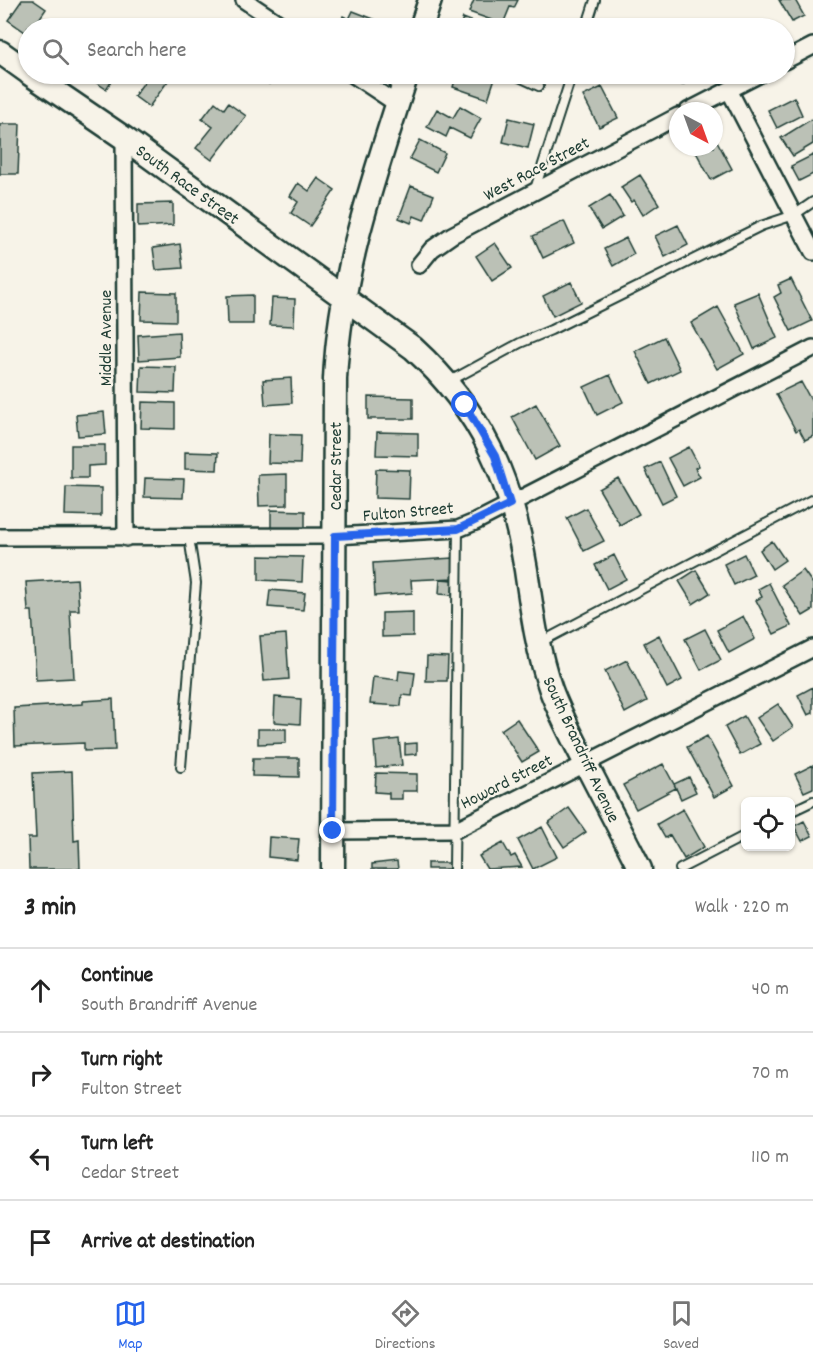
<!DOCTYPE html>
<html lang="en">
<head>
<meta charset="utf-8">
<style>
  :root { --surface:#fff; --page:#f6f6f6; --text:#222; --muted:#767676; --line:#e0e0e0; --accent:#2563eb }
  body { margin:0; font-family:Dekko,sans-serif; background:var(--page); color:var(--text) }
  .controls { position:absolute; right:18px; bottom:18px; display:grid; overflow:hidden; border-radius:9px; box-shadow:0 2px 4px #0004 }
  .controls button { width:54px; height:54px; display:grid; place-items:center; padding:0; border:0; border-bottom:2px solid var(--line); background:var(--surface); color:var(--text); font:30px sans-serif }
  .compass { position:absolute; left:669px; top:102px; width:54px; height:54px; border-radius:50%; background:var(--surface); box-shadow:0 2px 4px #0004; rotate:139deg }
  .stop { position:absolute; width:18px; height:18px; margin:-14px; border:4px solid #2563eb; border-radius:50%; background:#fff }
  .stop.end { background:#2563eb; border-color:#fff; box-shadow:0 2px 6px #0008 }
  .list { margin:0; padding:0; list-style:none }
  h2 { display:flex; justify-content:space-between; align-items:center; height:78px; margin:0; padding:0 24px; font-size:26px }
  h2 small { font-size:20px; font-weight:400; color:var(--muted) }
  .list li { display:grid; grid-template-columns:39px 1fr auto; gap:18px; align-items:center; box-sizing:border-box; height:84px; padding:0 24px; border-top:2px solid var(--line) }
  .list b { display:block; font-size:22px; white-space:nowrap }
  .list p { margin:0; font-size:20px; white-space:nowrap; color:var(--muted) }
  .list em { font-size:20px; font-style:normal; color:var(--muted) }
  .icon { flex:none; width:33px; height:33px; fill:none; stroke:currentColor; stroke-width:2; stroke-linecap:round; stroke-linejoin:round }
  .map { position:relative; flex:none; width:813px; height:869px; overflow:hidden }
  .search { position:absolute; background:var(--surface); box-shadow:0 2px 4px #0004; left:18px; right:18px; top:18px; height:66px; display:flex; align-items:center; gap:15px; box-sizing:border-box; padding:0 21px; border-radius:33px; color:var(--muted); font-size:22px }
  .sheet { height:414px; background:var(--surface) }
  nav { display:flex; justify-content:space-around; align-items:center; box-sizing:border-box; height:84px; border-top:2px solid var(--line); background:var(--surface); font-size:16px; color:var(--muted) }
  nav a { display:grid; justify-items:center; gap:3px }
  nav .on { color:var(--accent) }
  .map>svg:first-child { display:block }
  .building { fill:#bbc1b6; stroke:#1f3d34; stroke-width:1.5 }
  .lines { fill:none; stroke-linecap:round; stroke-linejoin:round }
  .service-casing { stroke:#1f3d34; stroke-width:12 }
  .minor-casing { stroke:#1f3d34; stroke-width:20 }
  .secondary-casing { stroke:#1f3d34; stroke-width:27 }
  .service { stroke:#f7f3e8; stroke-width:8 }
  .minor { stroke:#f7f3e8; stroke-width:15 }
  .secondary { stroke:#f7f3e8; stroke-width:22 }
  .route { stroke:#2563eb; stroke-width:8 }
  .labels { text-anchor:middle; stroke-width:4.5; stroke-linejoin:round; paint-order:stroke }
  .street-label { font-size:18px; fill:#1f3d34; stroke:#f7f3e8 }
</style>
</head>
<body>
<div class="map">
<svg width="813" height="869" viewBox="0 0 813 869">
  <rect width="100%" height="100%" fill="#f7f3e8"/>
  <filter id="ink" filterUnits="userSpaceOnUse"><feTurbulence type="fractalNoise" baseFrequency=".0167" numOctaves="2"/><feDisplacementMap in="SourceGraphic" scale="12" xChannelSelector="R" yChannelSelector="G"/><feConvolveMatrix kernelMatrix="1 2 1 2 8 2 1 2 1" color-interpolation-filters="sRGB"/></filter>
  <g filter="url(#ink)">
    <path class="building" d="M22,0H33L46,9L33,28H28V34L8,20Z
      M474,0H518L514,8L510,7L503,24L469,12Z
      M779,0H795L804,16L792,22Z
      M353,11L384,23L382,28H339L343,16L349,19Z
      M463,18L489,28H459Z
      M90,74H116L106,89L88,77Z
      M150,74H173L149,107L134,96Z
      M257,74H279L269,84Z
      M457,74H482L495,78L488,99L453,87Z
      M675,74H694L696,77L682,85Z
      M602,87L618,118L599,127L583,96Z
      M794,97L802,115L777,128L768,110Z
      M215,102L224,109L228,103L246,116L212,160L196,148L213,127L202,119Z
      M460,106L481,118L470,138L450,128L446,137L427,127L437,109L453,118Z
      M509,118L534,124L528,148L503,142Z
      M813,118V144L793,156L781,138Z
      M0,124H20L18,174H0Z
      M420,140L445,153L436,172L410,159Z
      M717,141L732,169L711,180L696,152L706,147H714V143Z
      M813,155V174L799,181L791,166Z
      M640,175L659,204L643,215L634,200L631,202L621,187Z
      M318,178L335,190L310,226L291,213L298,202L290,196L298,183L309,191Z
      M411,186L434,195L424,220L414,216L411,223L399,218Z
      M610,195L623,216L602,229L589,208Z
      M173,203V225L138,227V204Z
      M564,221L574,243L543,258L533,236Z
      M678,225L688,245L665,257L655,236Z
      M626,238L634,254L613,266L604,249Z
      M495,243L512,268L492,281L476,256Z
      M180,244L183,268L156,270L153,248Z
      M791,279L812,321L791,331L774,297L781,293L778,285Z
      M571,282L581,302L553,316L543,296Z
      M142,292L176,293V321L141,320Z
      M758,293L777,338L754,349L734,303Z
      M253,295V324H228L227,296Z
      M272,298L295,299L294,326L270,325Z
      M718,307L744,354L717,369L691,323Z
      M179,332L180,357L139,360L138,335Z
      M664,337L680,370L651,384L635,351Z
      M141,366L176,367L175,393L140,392Z
      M610,375L623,402L597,415L584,387Z
      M291,378L292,403L265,405L263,380Z
      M801,382L813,404V436L805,440L799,429L796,431L776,394Z
      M368,397L413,398V419H368Z
      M142,402L175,403V429L141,428Z
      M536,404L560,446L535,460L512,417Z
      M104,412L106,434L78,436L76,415Z
      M377,432L418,433V456L376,455Z
      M269,434L301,435L300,464L268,463Z
      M71,445H105V465L88,466V478H71Z
      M689,447L699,466L695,468L700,477L683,486L668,458Z
      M185,452L218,453L217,470L185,469Z
      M660,462L676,496L662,503L645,469Z
      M376,469L410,470L409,499L375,498Z
      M287,474V505L259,506L258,475Z
      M145,478L184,479L183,498L144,497Z
      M618,478L639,514L620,525L599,489Z
      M66,487L101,488V516L65,515Z
      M586,508L604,541L584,551L567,518Z
      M271,510L305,511V528H271Z
      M772,541L785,560L772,569L760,550Z
      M744,554L754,575L734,585L724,564Z
      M614,555L626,579L607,589L595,565Z
      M259,556L303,557L302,582L259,580Z
      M453,558L454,578L411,580L412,593L375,596L373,563Z
      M696,570L710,593L693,604L679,581Z
      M803,570L813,584V610L803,616L782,585Z
      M77,579L79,610H70L74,678L36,680L32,611H28L26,582Z
      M440,579L453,580L452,595L439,594Z
      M769,583L791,626L774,634L756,600L762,597L758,589Z
      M270,590L305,593L303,610L268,607Z
      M413,612V636L382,637V613Z
      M743,616L755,639L729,653L717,630Z
      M705,629L721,660L701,670L685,639Z
      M286,634L289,679L264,681L260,636Z
      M659,635L682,680L667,688L644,643Z
      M427,656L448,657L447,681H426Z
      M627,660L647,701L625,713L605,671Z
      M399,671L415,673L412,696L402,695L401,706L370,704L373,677L398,680Z
      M813,687V713L808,715L798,695Z
      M275,697L301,699L300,724L274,722Z
      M113,699L115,750L84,751V743L15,746L14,708L83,704V701Z
      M778,704L793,727L773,741L757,718Z
      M744,716L760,744L740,755L725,727Z
      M517,719L539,752L522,762L501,730Z
      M258,729H286V743L258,744Z
      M707,736L734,786L714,797L687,747Z
      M399,739L402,765L376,768L374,742Z
      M417,743V754L405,755V744Z
      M253,758H299V777L252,776Z
      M663,764L676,788L636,809L623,785Z
      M813,765V788L804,792L795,774Z
      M72,771L74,841L79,840L80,869H29L28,838H36L33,773Z
      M376,773L417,774V791H402V799H389V793L375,792Z
      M689,777L696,792L681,799L674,784Z
      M569,808L586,832L564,847L548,823Z
      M683,809L704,847L684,859L670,835L665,838L657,824Z
      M804,821L812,836L802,841L794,826Z
      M542,827L557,857L533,869L518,840Z
      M269,837L299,839L297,860L268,857Z
      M503,843L511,857L515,855L522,867L487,869L479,856Z
      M397,861L398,869H372V864Z
      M427,863H449L450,869H427Z"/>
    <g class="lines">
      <g class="service-casing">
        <path id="service" d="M586,28L595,0
          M513,74L539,86
          M535,189L572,74
          M448,382L520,343L551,330L761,226L794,215L813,202
          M541,642L813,499
          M181,767L196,583L189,537
          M790,812L813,801
          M454,869L458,529
          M680,869L746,835"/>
      </g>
      <g class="minor-casing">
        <path id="minor" d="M244,0L286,28
          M784,61L813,46
          M352,74L397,104
          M729,90L813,252
          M688,111L760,74
          M124,138L126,538
          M419,265L432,249L452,235L678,116
          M0,537L335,536L458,529L475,522L813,348
          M333,831L455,830L813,648"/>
      </g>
      <g class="secondary-casing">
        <path id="secondary" d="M421,28L430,0
          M0,52L28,72
          M30,74L124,138L413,348C482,411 511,478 526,570C532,611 537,650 551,690C561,717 575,742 588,768C605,801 623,835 640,869
          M333,869L335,379C340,271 375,175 407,74"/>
      </g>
      <use href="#service" class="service"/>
      <use href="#minor" class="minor"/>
      <use href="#secondary" class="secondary"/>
    </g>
  </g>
  <g class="lines" filter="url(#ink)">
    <path class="route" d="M333,831L335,536L458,529L510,504L495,456L465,405"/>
  </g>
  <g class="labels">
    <g class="street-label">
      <text transform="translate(536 168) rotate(-28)" y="6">West Race Street</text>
      <text transform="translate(188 184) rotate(36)" y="6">South Race Street</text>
      <text transform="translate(105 338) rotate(-90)" y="6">Middle Avenue</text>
      <text transform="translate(335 466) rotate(-90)" y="6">Cedar Street</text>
      <text transform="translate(408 511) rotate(-5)" y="6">Fulton Street</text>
      <text transform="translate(582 749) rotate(65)" y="6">South Brandriff Avenue</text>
      <text transform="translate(506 781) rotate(-27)" y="6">Howard Street</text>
    </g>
  </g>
</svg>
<div class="controls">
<button><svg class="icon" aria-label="locate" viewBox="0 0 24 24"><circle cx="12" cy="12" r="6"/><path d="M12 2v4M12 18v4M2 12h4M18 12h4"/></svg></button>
</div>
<svg class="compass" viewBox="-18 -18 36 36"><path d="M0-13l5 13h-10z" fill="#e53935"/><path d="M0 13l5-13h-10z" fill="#767676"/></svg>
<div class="stop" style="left:465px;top:405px"></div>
<div class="stop end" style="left:333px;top:831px"></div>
<div class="search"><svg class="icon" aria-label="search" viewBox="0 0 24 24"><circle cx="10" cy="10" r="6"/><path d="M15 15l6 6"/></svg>Search here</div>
</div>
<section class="sheet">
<h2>3 min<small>Walk · 220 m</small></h2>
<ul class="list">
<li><svg class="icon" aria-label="ahead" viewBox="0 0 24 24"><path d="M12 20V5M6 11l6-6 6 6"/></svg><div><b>Continue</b><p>South Brandriff Avenue</p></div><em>40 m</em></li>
<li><svg class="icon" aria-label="right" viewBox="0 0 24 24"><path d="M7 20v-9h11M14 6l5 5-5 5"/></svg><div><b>Turn right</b><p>Fulton Street</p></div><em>70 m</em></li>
<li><svg class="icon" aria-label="left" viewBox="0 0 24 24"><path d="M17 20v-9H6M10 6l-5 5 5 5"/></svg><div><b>Turn left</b><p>Cedar Street</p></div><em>110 m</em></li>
<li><svg class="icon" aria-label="arrive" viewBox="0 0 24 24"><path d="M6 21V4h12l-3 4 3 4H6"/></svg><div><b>Arrive at destination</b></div></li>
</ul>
</section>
<nav>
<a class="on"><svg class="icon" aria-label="map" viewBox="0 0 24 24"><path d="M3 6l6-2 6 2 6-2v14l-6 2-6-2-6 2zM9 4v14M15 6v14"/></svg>Map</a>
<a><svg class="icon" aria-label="directions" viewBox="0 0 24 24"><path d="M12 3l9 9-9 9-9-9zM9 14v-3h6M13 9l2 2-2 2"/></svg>Directions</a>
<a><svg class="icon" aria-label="saved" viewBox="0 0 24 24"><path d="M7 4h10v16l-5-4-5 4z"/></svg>Saved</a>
</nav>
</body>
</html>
